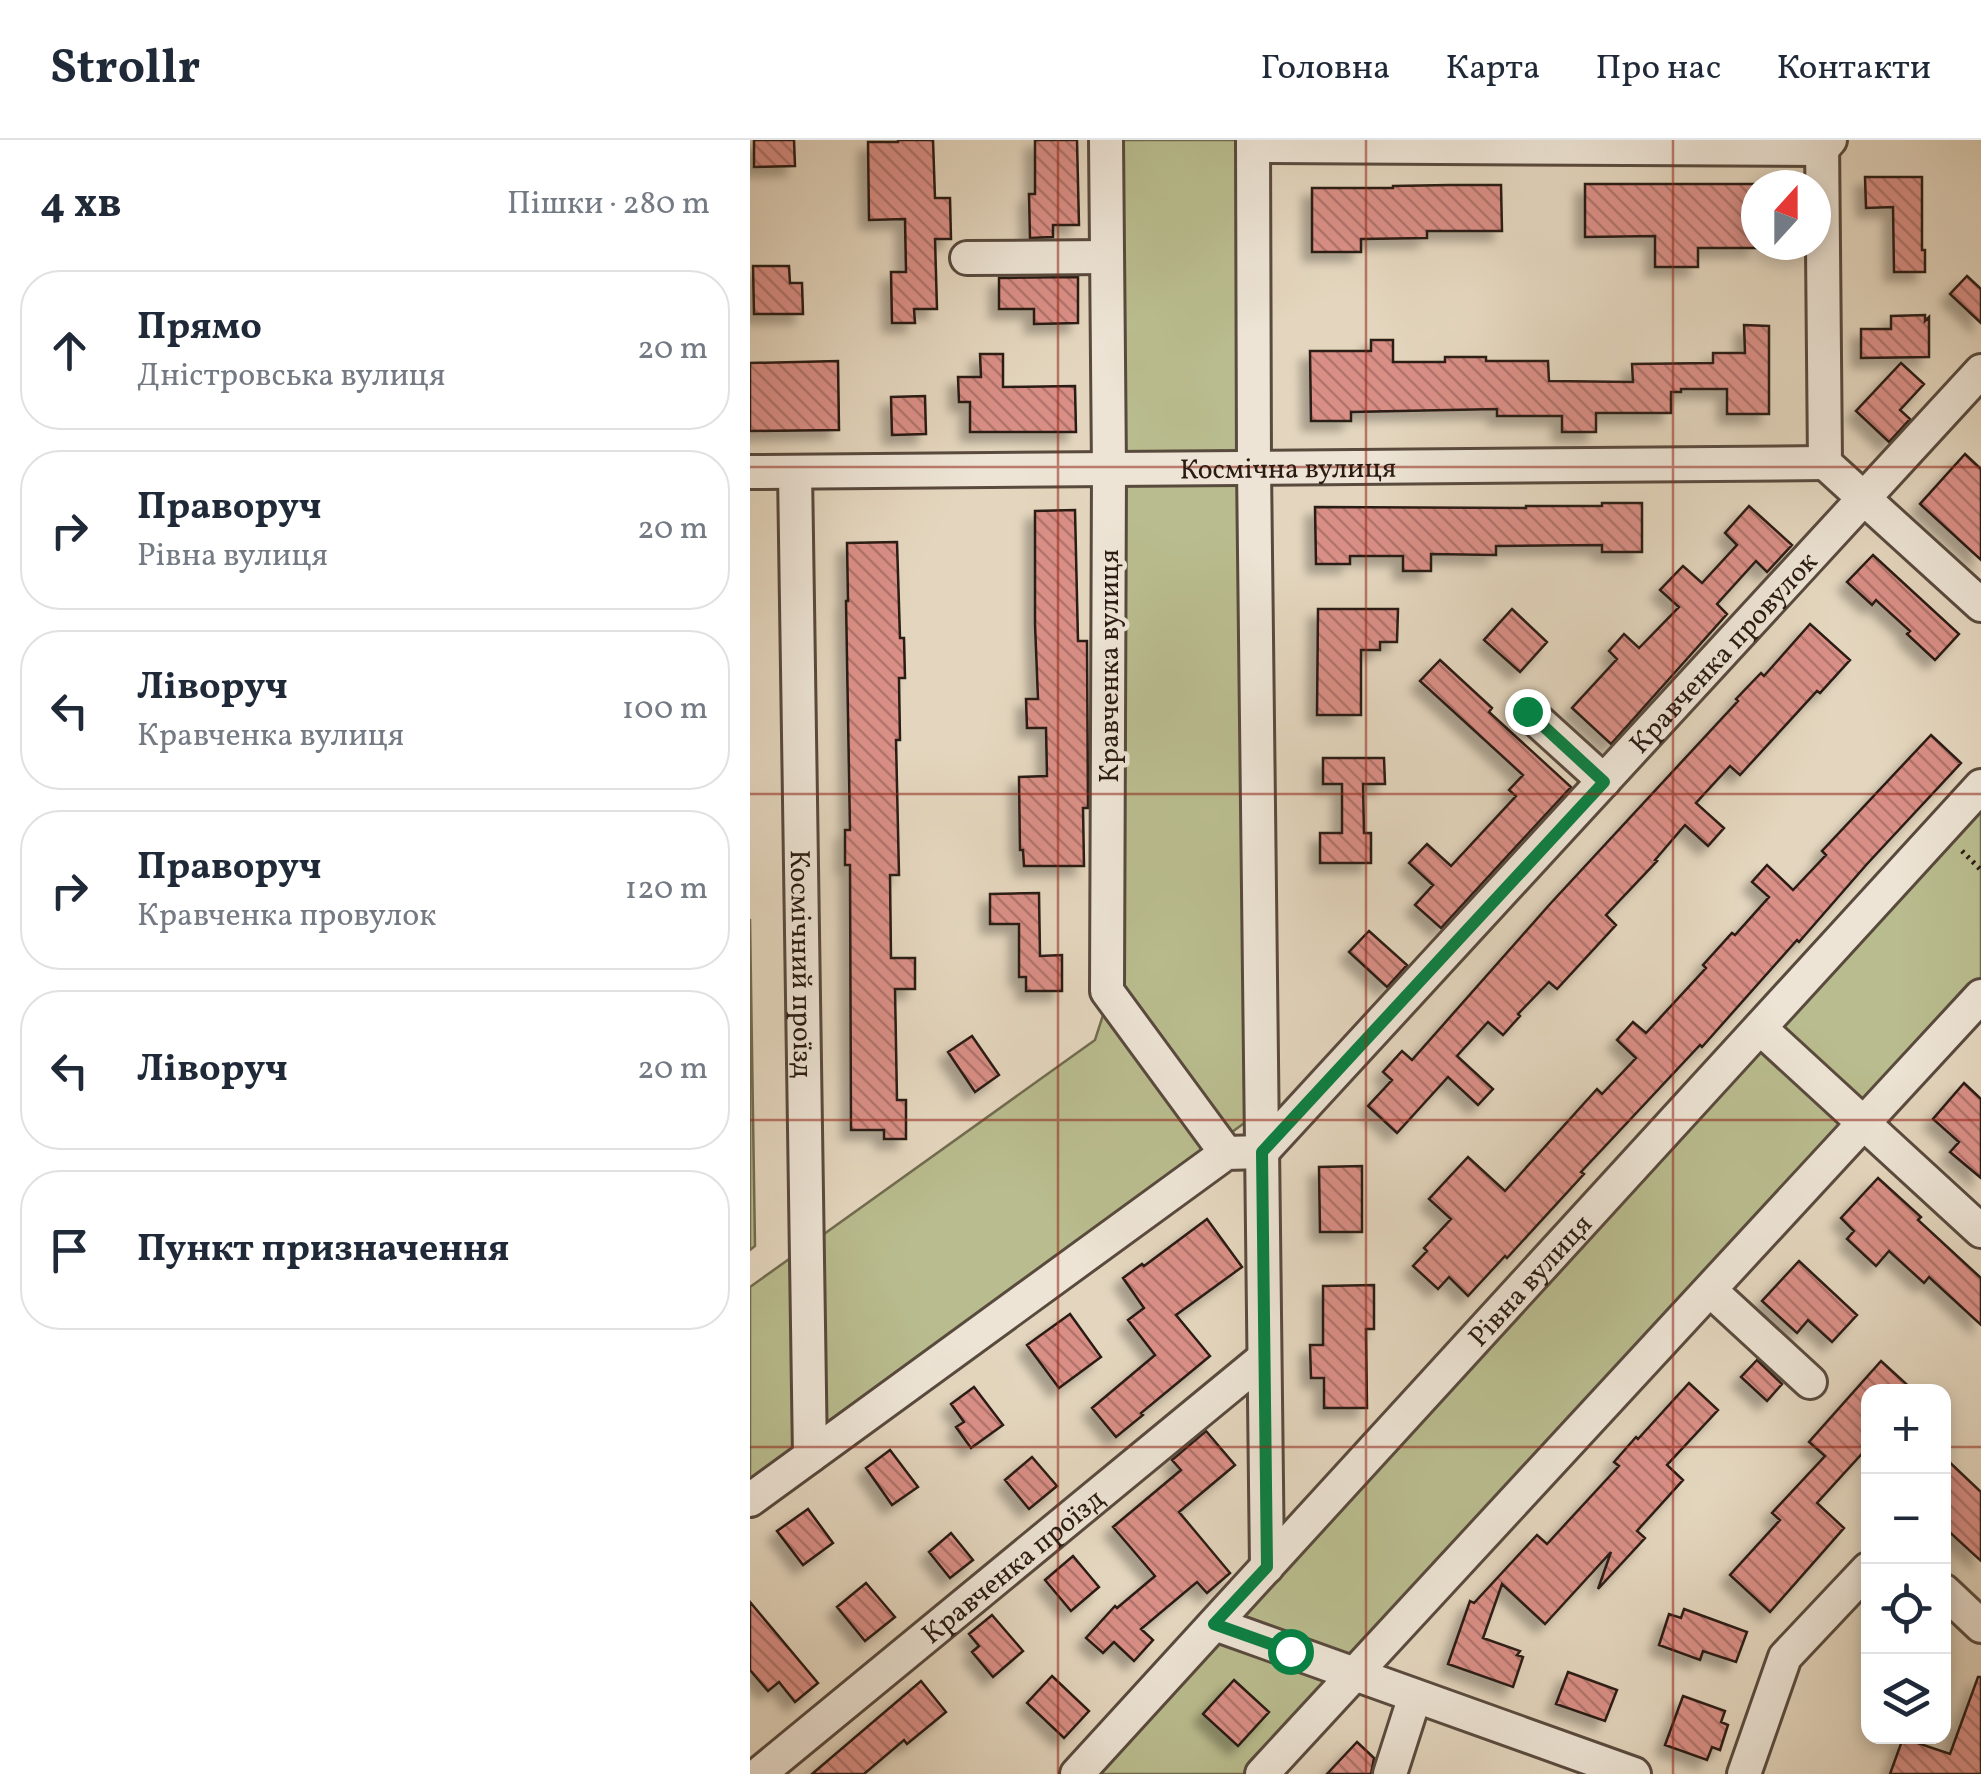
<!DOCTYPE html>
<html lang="uk">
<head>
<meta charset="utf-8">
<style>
  :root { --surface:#fff; --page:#f6f6f7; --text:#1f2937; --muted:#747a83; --line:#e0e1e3 }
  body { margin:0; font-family:Vollkorn,serif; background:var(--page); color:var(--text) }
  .controls { position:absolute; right:30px; bottom:30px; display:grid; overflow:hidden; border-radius:20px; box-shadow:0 5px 15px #0003 }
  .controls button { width:90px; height:90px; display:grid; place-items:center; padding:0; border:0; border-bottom:2px solid var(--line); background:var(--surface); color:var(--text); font:50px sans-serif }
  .compass { position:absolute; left:991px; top:30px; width:90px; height:90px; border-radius:50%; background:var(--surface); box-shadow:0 5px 15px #0003; rotate:21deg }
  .stop { position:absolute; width:30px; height:30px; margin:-22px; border:8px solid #0b8043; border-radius:50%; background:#fff }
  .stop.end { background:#0b8043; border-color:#fff; box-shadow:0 2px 10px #0008 }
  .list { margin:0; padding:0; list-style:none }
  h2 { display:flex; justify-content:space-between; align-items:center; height:130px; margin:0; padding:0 40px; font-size:42px }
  h2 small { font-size:32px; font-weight:400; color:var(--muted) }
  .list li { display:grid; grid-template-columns:65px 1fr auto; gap:30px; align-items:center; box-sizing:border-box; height:160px; margin:0 20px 20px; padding:0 20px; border:2px solid var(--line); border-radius:40px }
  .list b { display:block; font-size:38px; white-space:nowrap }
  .list p { margin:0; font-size:32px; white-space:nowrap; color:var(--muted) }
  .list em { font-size:32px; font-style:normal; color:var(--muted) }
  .icon { flex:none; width:55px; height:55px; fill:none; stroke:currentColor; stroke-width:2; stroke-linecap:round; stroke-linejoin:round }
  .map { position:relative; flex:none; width:1231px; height:1634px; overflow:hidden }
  header { display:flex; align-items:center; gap:60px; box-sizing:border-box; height:140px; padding:0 50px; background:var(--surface); border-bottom:2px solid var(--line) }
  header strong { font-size:48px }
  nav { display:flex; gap:55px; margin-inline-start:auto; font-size:35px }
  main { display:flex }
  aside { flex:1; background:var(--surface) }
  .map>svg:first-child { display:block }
  .grass { fill:#b9bc8e; stroke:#726c50; stroke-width:2.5 }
  .building { fill:url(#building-back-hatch); stroke:#2b1b13; stroke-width:2.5; filter:url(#shadow) }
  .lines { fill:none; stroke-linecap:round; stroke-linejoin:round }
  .minor-casing { stroke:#594a3e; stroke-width:38 }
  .path { stroke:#2b1b13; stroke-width:5; stroke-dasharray:2.5 5; stroke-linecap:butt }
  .minor { stroke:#ede4d5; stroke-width:32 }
  .route { stroke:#0b8043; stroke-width:12 }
  .grid { fill:none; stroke:#8f2418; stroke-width:2.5; stroke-opacity:0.55 }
  .labels { text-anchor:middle; stroke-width:9; stroke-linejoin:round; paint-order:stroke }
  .street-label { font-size:28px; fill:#2b1b13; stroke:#ede4d5 }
</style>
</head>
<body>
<header>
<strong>Strollr</strong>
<nav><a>Головна</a><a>Карта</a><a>Про нас</a><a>Контакти</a></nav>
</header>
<main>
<aside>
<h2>4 хв<small>Пішки · 280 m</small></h2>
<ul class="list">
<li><svg class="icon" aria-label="ahead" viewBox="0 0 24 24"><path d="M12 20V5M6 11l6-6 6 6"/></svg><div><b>Прямо</b><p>Дністровська вулиця</p></div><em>20 m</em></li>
<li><svg class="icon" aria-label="right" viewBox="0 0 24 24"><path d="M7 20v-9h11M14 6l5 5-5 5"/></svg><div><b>Праворуч</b><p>Рівна вулиця</p></div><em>20 m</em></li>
<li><svg class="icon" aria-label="left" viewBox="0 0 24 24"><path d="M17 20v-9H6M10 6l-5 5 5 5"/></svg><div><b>Ліворуч</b><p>Кравченка вулиця</p></div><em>100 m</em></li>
<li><svg class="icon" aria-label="right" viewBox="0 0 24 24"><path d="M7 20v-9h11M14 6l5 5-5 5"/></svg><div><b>Праворуч</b><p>Кравченка провулок</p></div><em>120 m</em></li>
<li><svg class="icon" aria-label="left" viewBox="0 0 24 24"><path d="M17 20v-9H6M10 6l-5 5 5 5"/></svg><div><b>Ліворуч</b></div><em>20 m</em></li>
<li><svg class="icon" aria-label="arrive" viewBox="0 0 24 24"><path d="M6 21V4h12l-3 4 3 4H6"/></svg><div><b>Пункт призначення</b></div></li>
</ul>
</aside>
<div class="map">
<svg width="1231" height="1634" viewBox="0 0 1231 1634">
  <defs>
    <pattern id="building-back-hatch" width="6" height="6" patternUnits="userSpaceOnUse" patternTransform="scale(2.5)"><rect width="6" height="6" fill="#da8f86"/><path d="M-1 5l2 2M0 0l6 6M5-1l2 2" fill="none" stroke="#b1746c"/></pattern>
    <filter id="shadow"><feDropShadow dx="-9" dy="9" stdDeviation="5" flood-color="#0004"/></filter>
  </defs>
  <rect width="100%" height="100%" fill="#e4d6be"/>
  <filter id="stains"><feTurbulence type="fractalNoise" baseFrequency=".002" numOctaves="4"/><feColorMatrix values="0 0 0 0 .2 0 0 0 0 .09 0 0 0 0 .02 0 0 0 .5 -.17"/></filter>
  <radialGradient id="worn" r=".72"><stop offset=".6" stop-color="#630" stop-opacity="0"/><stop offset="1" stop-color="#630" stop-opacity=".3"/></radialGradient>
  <path class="grass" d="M366,0H492L497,981L0,1344V1147L345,900L366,835Z
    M1231,655V844L499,1634H334Z
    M0,779L5,1106L0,1110Z"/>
  <path class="building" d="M4,0H44L45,26L4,27Z
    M148,0H183L185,58H200L201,99H185L187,169H164L165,183H142L141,132H156L155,79L119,80L118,2H148Z
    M285,0H327L329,85H303V97L280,98L279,54H285Z
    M1115,37H1172V110H1175V132H1144L1143,67L1116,68Z
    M835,44H1006V108H948V127H905V96L835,97Z
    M700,45H751L752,91H677V98L611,99V112H562V48H643V46Z
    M3,126H39L40,143H52L53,174H4Z
    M1217,136L1231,149V183L1200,154Z
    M328,137V183L284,184V169H249V138Z
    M1175,175V181L1179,177V217L1111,218V189H1141V176Z
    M994,185L1019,186V274H977V249H931V252H921V273H846V292H812V276H747V269L601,272V281H561L560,211H621V200H643V222H695V217H736V221H798L799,241L883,242L882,224L963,223V213H995Z
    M230,214H253V247L325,246L326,292H220V262H209L208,237H231Z
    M88,221L89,290L0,291V223Z
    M1151,223L1174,244L1150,270L1160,279L1139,302L1106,271Z
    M175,256L176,294L142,295L141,257Z
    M1215,314L1231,329V420L1170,364Z
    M852,363H892V412H852V405L746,406V415L681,414V431H653V416H600V424H566L565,367L776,368V366H852Z
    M999,366L1042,405L1017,432L1006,421L967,464L977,474L861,604L822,568L867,519L859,511L874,494L889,508L929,467L910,450L933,426L952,443L987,405L975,393Z
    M325,370L328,501H337L338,668H333L334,726H274L273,710H270L269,637L297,636L296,588H277L276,559H288L285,484V371Z
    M147,402L150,498H154L155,538H149L150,600H146L149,735H140L141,818H165V849H145L147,960H156V999H134V990H101L100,725H95V690H100L96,461H98L97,403Z
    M1123,415L1209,494L1185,520L1157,494L1160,491L1126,460L1122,465L1097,442Z
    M568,469H648L647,502H630V510H611V575H567Z
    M762,469L797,502L770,532L734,500Z
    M1060,484L1100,520L1070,553L1067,551L990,635L980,626L946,663L974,688L958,706L935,685L905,720L907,721L856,775L866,785L807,849L799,842L768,874L770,876L753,895L738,882L707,916L743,949L728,965L698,937L647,993L618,966L642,940L633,932L652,911L662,920L800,764L988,561L986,559L1011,533L1014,536Z
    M690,520L742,568L739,572L821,647L691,788L665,765L683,745L659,723L677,704L701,726L766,656L759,650L773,635L670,541Z
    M1181,595L1211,623L1117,724L1049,802L1047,800L952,907L950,905L831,1032L834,1034L757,1118L755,1116L718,1156L699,1137L688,1149L663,1126L677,1111L674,1108L701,1079L679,1059L718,1017L755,1051L847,949L852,954L886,918L867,900L883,882L896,893L956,828L953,825L982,793L985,795L1019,757L1002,742L1017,725L1043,750L1076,715L1072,711Z
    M573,618H634L635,644H613L614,693H621V723H570V693H592V644H573Z
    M289,753L290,816L312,815V851H276V837H269V784H240V754Z
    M619,791L657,825L637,847L599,812Z
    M222,896L249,935L225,952L198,912Z
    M1214,943L1231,959V1038L1200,1012L1209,1002L1183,979Z
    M612,1026V1092H570L569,1027Z
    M1128,1038L1171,1077L1168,1080L1231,1138V1185L1179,1137L1174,1143L1139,1111L1126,1126L1097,1099L1104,1091L1091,1078Z
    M457,1079L492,1127L426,1175L460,1216L391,1273L393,1275L366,1297L342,1268L405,1215L378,1180L394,1168L373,1138L392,1124L394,1126Z
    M1049,1121L1107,1175L1082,1202L1058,1180L1047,1193L1012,1161Z
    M624,1145V1189H616L617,1268H574V1238H561L560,1205H573V1146Z
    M320,1174L351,1217L309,1248L277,1205Z
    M1007,1220L1032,1244L1017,1261L991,1237Z
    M1131,1221L1165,1252H1118V1307L1067,1363L1094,1388L1020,1472L980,1435L1030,1380L1022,1373L1075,1316L1059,1302Z
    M939,1243L968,1270L917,1325L933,1340L887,1391L895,1398L848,1449L861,1412L795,1484L752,1444L733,1498L770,1511L767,1515L773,1517L763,1547L698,1524L720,1461L724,1463L787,1395L797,1404L869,1326L864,1322L886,1297L888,1299Z
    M224,1247L253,1285L221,1308L206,1287L214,1282L201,1264Z
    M456,1291L485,1325L429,1372L480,1433L457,1453L447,1442L391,1489L403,1500L384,1521L364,1502L353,1513L336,1498L365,1466L367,1468L405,1436L363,1387L431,1330L422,1320Z
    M140,1310L168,1347L142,1365L116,1328Z
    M282,1317L307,1346L279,1369L255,1340Z
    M1194,1317L1231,1352V1421L1194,1387Z
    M58,1369L83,1403L53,1425L27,1391Z
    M201,1393L223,1420L200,1438L179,1412Z
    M323,1416L349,1447L321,1471L295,1440Z
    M116,1443L145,1477L115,1501L87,1467Z
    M0,1462L68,1543L45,1562L29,1542L18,1551L0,1530Z
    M934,1469L997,1492L986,1522L953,1511L950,1520L909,1505L919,1474L931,1478Z
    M242,1475L273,1511L243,1537L222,1512L229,1506L219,1494Z
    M818,1532L867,1550L855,1581L806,1564Z
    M302,1536L339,1571L314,1598L277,1563Z
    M1228,1537H1231V1634H1140L1153,1598L1200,1614Z
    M484,1540L519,1572L488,1606L453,1574Z
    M171,1541L196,1572L157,1604L154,1600L114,1634H62Z
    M933,1556L975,1571L971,1582L978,1585L970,1610L962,1607L957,1620L915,1605Z
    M607,1602L624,1618L621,1634H577Z"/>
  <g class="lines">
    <g class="minor-casing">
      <g id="minor">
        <path d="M356,0L359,329L357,851L476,1013"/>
        <path d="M503,0L504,328L517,1427"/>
        <path d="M1072,0L1075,323L1231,465"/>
        <path d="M503,6L1072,9L1080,0"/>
        <path d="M217,118L357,117"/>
        <path id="s1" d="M0,332L1075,323"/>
        <path id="s2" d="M45,332L60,1316"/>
        <path d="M777,571L854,641"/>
        <path d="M1010,888L1231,1091"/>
        <path d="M960,1150L1060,1242"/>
        <path id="s3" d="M0,1360L476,1013L512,1012L1231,231"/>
        <path d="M1194,1451L1231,1486"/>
        <path d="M465,1484L884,1634"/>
        <path id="s4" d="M9,1634L514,1218"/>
        <path id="s5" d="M327,1634L1231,646"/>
        <path d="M512,1634L1231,856"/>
        <path d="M640,1634L665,1556"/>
        <path d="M994,1634L1035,1517L1118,1429"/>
      </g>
    </g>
    <path class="path" d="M1212,711L1231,730"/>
    <use href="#minor" class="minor"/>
  </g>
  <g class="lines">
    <path class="route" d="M540,1511L464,1484L517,1427L512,1012L854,642L777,571"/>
  </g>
  <path class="grid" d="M308,0V1634M616,0V1634M923,0V1634M0,327H1231M0,654H1231M0,980H1231M0,1307H1118M1194,1307H1231"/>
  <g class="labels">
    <g class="street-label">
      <text dy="10" stroke="none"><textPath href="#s1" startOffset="538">Космічна вулиця</textPath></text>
      <text dy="10" stroke="none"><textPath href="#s3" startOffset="1305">Кравченка провулок</textPath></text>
      <text transform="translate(358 526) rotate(-90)" y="10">Кравченка вулиця</text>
      <text dy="10" stroke="none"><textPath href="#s2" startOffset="492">Космічний проїзд</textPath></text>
      <text dy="10" stroke="none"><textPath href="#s5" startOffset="670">Рівна вулиця</textPath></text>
      <text dy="10" stroke="none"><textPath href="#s4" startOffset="328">Кравченка проїзд</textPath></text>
    </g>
  </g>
  <rect width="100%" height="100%" filter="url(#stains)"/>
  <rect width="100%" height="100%" fill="url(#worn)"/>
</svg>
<div class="controls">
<button>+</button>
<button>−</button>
<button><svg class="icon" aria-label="locate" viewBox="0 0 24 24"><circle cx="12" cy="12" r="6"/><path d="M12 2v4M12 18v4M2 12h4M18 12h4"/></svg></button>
<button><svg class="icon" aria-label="layers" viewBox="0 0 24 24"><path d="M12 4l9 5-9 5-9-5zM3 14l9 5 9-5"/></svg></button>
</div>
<svg class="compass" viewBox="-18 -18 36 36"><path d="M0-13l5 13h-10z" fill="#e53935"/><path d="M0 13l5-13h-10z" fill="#747a83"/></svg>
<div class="stop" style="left:540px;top:1511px"></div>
<div class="stop end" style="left:777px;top:571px"></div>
</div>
</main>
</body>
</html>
